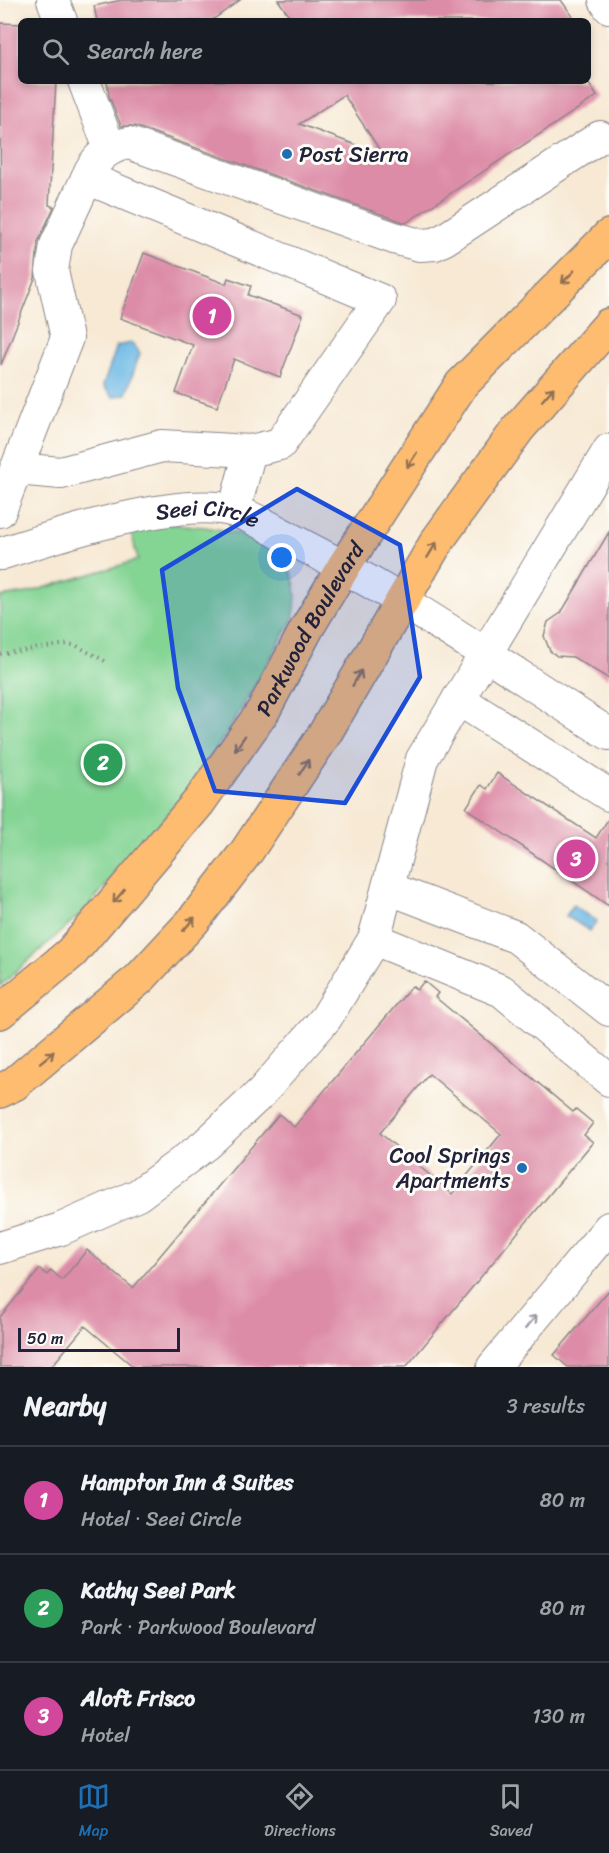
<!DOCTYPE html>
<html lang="en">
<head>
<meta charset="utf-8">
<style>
  :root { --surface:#171b24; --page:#20242c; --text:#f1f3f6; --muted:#9ea1a6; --line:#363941; --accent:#1f6fb2 }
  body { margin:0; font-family:Sriracha,sans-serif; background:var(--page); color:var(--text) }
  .scale { position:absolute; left:18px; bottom:15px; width:162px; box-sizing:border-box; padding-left:6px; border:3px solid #22223b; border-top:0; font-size:16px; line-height:21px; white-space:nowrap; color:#22223b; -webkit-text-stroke:4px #fdfcf7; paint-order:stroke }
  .you { position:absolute; left:282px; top:558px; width:21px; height:21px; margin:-15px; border:4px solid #fff; border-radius:50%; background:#1a73e8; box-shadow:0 0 0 9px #1a73e833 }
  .badge { display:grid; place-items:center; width:39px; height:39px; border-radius:50%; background:var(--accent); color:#fff; font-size:20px; font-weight:700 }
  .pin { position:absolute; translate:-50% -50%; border:3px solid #fff; box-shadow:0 2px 6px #0006 }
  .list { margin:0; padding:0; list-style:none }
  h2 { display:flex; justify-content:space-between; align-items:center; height:78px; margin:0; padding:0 24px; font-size:26px }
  h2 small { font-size:20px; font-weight:400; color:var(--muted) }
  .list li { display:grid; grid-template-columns:39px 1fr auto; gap:18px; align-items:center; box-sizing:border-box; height:108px; padding:0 24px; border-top:2px solid var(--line) }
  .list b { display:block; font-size:22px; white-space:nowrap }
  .list p { margin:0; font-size:20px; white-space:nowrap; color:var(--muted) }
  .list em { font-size:20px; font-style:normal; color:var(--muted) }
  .icon { flex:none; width:33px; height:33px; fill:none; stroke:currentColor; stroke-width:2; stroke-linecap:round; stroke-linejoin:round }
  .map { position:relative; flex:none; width:609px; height:1367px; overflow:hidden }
  .search { position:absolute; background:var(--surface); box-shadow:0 3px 9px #0003; left:18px; right:18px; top:18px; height:66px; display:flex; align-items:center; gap:15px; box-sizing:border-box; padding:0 21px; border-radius:9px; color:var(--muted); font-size:22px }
  .sheet { height:402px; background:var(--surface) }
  nav { display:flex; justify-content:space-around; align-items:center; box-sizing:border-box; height:84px; border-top:2px solid var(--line); background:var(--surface); font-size:16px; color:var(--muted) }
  nav a { display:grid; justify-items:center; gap:3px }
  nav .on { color:var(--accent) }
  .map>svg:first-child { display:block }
  .green { fill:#84d494; stroke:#537b68; stroke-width:1.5 }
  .water { fill:#6bb8e5; stroke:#466d90; stroke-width:1.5 }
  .building { fill:#dd8ca7; fill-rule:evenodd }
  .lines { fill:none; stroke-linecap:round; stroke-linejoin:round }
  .minor-casing { stroke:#8c8688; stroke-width:34 }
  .major-casing { stroke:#8c8688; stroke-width:36 }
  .path { stroke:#8c8688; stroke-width:4; stroke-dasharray:1.5 4.5; stroke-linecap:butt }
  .minor { stroke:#fff; stroke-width:32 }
  .major { stroke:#fdbc6f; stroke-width:33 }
  .oneway { stroke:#906f55 }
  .oneway2 { stroke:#9c9ca7 }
  .marked { fill:#1d4ed8; fill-opacity:0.2; stroke:#1d4ed8; stroke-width:4.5; stroke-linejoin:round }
  .poi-dot { fill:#1f6fb2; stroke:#fdfcf7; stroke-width:2 }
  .labels { text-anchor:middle; stroke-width:6; stroke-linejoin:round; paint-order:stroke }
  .poi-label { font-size:22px; fill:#22223b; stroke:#fdfcf7; text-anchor:start }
  .street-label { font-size:22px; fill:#22223b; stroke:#fdfcf7 }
</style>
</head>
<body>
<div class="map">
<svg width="609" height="1367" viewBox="0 0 609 1367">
  <rect width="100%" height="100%" fill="#fdfcf7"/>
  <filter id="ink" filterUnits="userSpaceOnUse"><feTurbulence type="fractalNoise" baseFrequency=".0167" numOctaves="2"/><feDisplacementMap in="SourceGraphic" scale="12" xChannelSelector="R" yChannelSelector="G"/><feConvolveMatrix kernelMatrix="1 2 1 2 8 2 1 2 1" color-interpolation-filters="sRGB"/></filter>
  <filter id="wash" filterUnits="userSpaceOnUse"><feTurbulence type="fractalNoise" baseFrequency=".008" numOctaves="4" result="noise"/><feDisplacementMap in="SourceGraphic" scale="24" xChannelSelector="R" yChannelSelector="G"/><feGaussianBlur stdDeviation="1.35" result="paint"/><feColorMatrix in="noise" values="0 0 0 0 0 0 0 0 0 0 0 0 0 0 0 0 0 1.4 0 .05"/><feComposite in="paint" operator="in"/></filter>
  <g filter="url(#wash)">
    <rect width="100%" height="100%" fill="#f7e9d4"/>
    <path class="green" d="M158,523C220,527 313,533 293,619L227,733L186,793L85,910L0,986V597L27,593L138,560L130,529Z"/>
    <path class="water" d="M132,343L140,353L126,394L113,397L103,386L117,346Z
      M573,905L597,921L590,931L566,916Z"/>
    <g id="blocks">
      <path class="building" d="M122,0H240L211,21H97L94,6Z
        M278,0H561L576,21H293Z
        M0,23L21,24V81H56L49,205L54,207L38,242L35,278L1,365Z
        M107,81H587L597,96L406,223L135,126H121L109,96ZM344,95L383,155L299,124Z
        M144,253L226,284L228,278L251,286L248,295L303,315L280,377L234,359L217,407L176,393L193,345L120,318Z
        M609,532V679L573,657L557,656L550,651L544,636L548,622L561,613Z
        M497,773L596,838L609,818V906L466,808L481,785L487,789Z
        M424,981L438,993L435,997L573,1112L576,1109L593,1123L584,1135L593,1142L406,1367H134L85,1326L51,1367H0V1317L40,1269L47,1275L51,1270L62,1280L87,1250L133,1288L279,1114L294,1127L412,986L417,990ZM429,1074L501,1134L452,1194L380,1133Z
        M609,1290V1367H568L554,1355Z"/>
    </g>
  </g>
  <g filter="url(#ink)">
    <use href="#blocks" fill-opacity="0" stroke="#8c8688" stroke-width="1.5"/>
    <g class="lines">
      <g class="minor-casing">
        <g id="minor">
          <path d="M53,0L61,21"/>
          <path d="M605,0L609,7"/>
          <path d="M84,81L110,149"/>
          <path d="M87,178C95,158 107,147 129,143L394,238L420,245L435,244L445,239L600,137"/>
          <path d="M16,469L61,473L162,446L250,451"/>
          <path d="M0,511L67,338L52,271L56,245L87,178L380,300L280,444L250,451L234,511"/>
          <path id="s1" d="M0,554C55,536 180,495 235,511C258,519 282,535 304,546C410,600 508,670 609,734"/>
          <path d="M458,699L609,795"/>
          <path d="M388,888L516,937L609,1010"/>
          <path d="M374,939L422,759L609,450"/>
          <path d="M0,1248L61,1229L138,1195L205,1145L262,1092L326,1018L374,939L502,991L609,1080"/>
          <path d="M493,1367L609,1228"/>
        </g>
      </g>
      <g class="major-casing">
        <g id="major">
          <path id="s2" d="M0,1012L71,953L199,802L263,711L307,628L344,566L461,385L609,236"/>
          <path d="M0,1091L14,1084L140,978L193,921L247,851L324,735L437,541L518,429L609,325"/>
        </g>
      </g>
      <path class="path" d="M0,654L68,644L77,646L105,661"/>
      <use href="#minor" class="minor"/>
      <use href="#major" class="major"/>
    </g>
    <defs><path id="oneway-shaft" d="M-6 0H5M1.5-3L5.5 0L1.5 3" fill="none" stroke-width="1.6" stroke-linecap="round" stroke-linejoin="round" transform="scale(1.5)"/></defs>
    <g class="oneway">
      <use href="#oneway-shaft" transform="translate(568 277) rotate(135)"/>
      <use href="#oneway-shaft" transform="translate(548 394) rotate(-49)"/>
      <use href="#oneway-shaft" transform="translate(412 460) rotate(123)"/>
      <use href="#oneway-shaft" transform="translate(432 550) rotate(-59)"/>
      <use href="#oneway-shaft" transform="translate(357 678) rotate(-60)"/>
      <use href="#oneway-shaft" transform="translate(240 743) rotate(125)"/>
      <use href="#oneway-shaft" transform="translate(304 767) rotate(-58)"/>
      <use href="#oneway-shaft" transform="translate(119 896) rotate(130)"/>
      <use href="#oneway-shaft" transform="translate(189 924) rotate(-49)"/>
      <use href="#oneway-shaft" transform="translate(47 1057) rotate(-39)"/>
    </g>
    <use class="oneway2" href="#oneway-shaft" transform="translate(531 1322) rotate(-50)"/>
  </g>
  <path class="marked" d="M297,489L400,545L420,677L345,803L215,791L178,688L162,570Z"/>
  <g class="poi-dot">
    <circle cx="287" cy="154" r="6"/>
    <circle cx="522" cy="1168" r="6"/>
  </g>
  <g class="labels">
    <g class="poi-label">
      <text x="299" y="162">Post Sierra</text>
      <text x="510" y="1163" text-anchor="end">Cool Springs<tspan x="510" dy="25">Apartments</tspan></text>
    </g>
    <g class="street-label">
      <text dy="8" stroke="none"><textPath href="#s1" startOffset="214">Seei Circle</textPath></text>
      <text dy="8" stroke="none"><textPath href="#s2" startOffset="496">Parkwood Boulevard</textPath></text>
    </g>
  </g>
</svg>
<div class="scale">50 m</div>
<div class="you"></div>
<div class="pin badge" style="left:212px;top:316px;background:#d1479c">1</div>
<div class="pin badge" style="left:103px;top:763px;background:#2e9e5b">2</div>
<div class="pin badge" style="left:576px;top:859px;background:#d1479c">3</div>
<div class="search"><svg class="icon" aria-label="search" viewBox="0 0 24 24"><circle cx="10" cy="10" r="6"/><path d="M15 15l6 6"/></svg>Search here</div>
</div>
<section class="sheet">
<h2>Nearby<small>3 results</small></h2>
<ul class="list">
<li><span class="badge" style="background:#d1479c">1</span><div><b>Hampton Inn &amp; Suites</b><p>Hotel · Seei Circle</p></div><em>80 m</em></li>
<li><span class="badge" style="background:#2e9e5b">2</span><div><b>Kathy Seei Park</b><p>Park · Parkwood Boulevard</p></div><em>80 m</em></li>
<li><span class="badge" style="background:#d1479c">3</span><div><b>Aloft Frisco</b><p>Hotel</p></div><em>130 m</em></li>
</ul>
</section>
<nav>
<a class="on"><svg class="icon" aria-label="map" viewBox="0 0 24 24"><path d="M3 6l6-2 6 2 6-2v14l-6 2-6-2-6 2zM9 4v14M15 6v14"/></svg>Map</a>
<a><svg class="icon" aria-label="directions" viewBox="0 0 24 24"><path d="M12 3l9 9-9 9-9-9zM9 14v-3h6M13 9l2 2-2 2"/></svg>Directions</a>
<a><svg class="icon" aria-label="saved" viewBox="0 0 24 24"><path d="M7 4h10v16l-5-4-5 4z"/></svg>Saved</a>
</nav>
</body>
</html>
